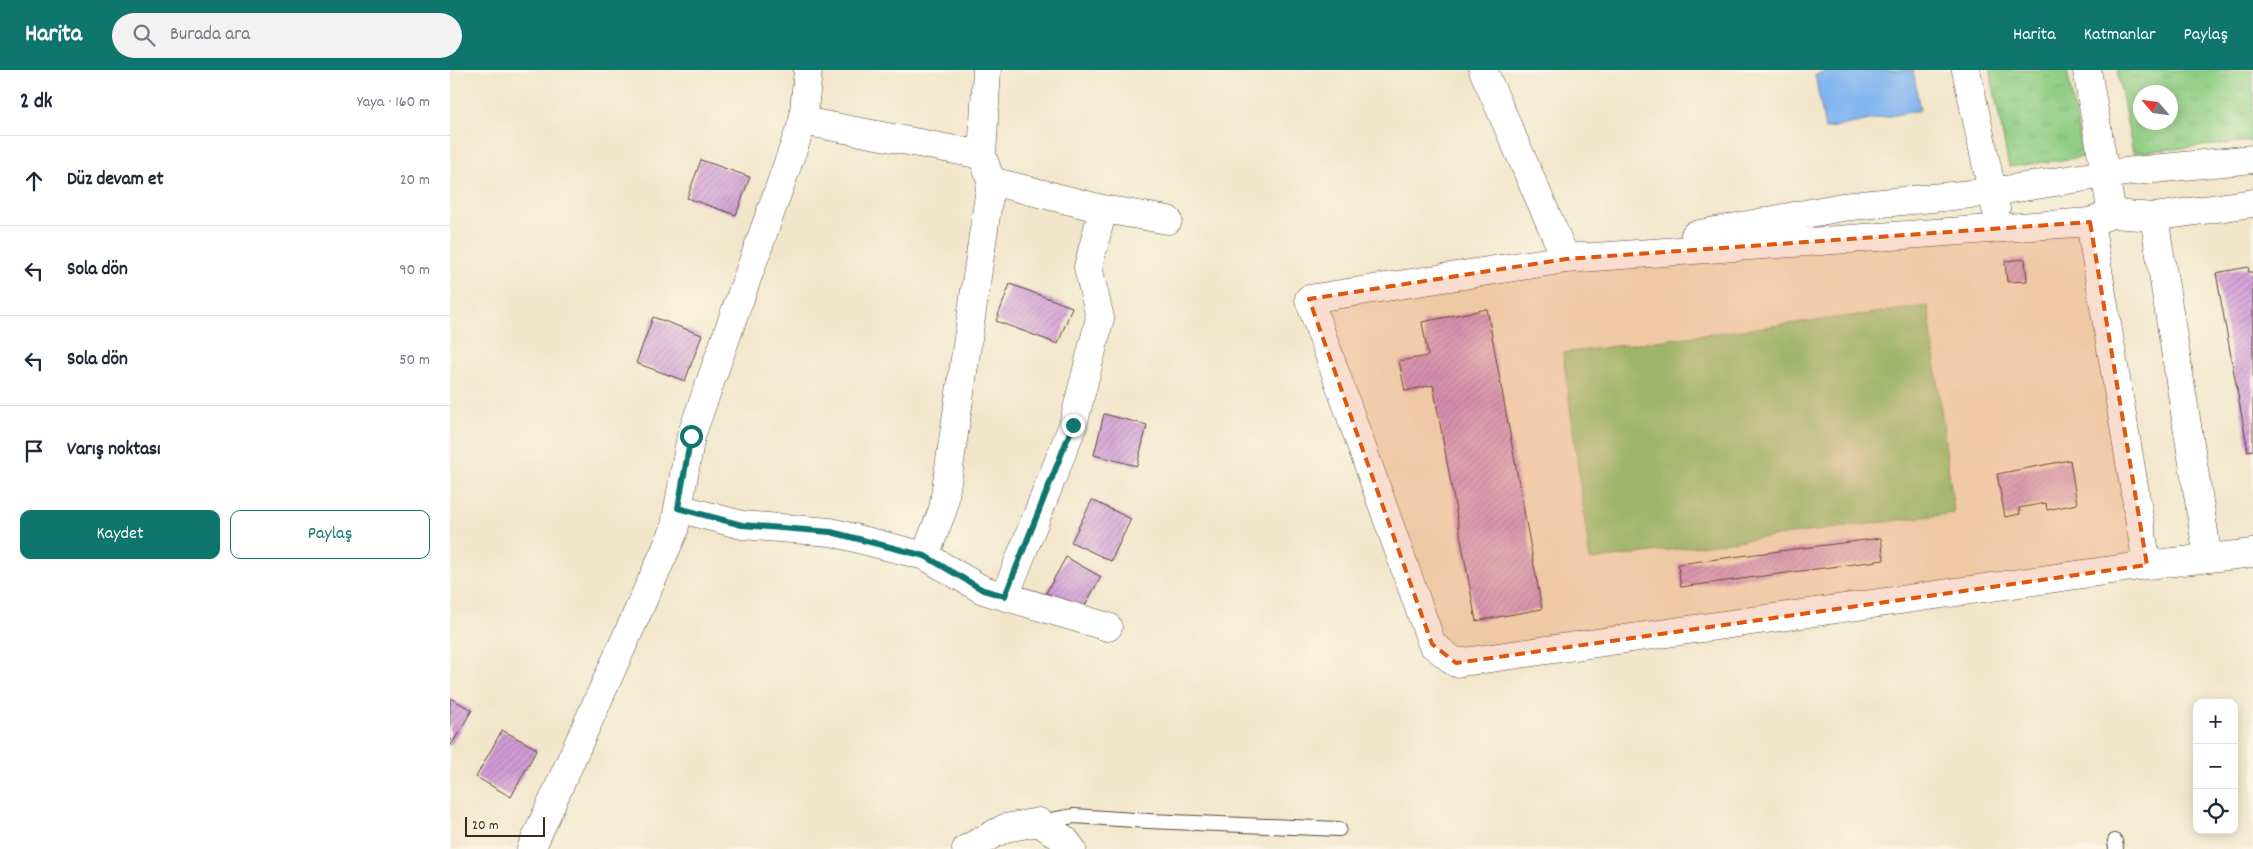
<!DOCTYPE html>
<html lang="tr">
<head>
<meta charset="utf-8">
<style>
  :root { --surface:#fff; --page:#f2f2f3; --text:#1f2937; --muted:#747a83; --line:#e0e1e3; --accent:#0f766e }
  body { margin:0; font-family:Dekko,sans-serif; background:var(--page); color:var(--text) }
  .controls { position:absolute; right:15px; bottom:15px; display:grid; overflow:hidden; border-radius:10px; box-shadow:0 2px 12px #0003 }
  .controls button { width:45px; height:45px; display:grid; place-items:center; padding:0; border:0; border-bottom:1px solid var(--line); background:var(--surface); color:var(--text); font:25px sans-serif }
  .compass { position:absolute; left:1683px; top:15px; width:45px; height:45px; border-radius:50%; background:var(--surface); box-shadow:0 2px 12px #0003; rotate:298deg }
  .scale { position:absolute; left:15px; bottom:12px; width:80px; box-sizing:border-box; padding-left:5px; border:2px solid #3b2a1e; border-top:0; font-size:14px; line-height:18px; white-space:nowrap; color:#3b2a1e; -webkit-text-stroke:4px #fcf5e5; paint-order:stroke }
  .stop { position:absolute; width:15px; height:15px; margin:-11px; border:4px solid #0f766e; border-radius:50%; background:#fff }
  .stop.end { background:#0f766e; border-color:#fff; box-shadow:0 1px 5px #0008 }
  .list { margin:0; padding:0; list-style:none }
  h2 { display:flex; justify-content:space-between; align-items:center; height:65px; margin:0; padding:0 20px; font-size:21px }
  h2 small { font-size:16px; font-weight:400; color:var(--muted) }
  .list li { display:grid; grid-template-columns:32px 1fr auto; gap:15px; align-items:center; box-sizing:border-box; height:90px; padding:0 20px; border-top:1px solid var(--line) }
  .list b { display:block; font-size:19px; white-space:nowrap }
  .list em { font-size:16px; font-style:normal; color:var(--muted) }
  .actions { display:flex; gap:10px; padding:15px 20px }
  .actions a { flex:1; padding:11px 0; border:1px solid var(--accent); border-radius:10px; text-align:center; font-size:18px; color:var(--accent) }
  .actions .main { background:var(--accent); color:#fff }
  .icon { flex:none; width:28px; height:28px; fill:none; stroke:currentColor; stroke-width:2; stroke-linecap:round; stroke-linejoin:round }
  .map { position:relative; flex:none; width:1803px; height:779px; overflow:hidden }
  header { display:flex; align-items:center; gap:30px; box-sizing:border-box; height:70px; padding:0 25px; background:var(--accent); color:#fff }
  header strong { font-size:24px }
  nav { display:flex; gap:28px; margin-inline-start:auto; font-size:18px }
  .search { width:350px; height:45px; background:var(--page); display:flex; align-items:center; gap:12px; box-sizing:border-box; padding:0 18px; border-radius:28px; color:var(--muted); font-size:19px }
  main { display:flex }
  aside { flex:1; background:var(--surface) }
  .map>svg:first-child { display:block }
  .grass { fill:url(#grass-tufts); stroke:#667c50; fill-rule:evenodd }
  .garden { fill:#90ce83; stroke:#667c50 }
  .water { fill:#82b6f0; stroke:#5e7087 }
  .building { fill:url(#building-hatch) }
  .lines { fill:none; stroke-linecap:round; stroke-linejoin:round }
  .service-casing { stroke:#564638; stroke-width:16 }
  .minor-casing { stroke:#564638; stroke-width:29 }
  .service { stroke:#fff; stroke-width:14 }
  .minor { stroke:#fff; stroke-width:28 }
  .route { stroke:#0f766e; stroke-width:6 }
  .marked { fill:#df570d; fill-opacity:0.2; stroke:#df570d; stroke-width:4; stroke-dasharray:10 6; stroke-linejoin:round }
</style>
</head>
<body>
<header>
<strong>Harita</strong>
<div class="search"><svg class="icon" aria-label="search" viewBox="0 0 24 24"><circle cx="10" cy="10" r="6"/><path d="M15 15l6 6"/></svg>Burada ara</div>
<nav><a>Harita</a><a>Katmanlar</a><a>Paylaş</a></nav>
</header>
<main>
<aside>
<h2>2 dk<small>Yaya · 160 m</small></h2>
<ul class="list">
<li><svg class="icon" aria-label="ahead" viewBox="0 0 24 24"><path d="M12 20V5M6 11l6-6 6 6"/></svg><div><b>Düz devam et</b></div><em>20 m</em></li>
<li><svg class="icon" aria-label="left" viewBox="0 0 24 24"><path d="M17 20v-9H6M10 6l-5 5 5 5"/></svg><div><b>Sola dön</b></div><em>90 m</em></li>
<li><svg class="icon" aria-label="left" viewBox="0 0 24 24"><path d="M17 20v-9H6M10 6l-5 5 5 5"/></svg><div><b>Sola dön</b></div><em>50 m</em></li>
<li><svg class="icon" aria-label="arrive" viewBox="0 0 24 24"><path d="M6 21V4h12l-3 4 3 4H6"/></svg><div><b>Varış noktası</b></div></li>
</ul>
<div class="actions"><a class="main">Kaydet</a><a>Paylaş</a></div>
</aside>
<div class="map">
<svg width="1803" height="779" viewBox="0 0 1803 779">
  <defs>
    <pattern id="grass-tufts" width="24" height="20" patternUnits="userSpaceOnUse" patternTransform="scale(1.25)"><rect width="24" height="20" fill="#90ce83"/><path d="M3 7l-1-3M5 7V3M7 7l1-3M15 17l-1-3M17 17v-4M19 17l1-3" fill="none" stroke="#7db171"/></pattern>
    <pattern id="building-hatch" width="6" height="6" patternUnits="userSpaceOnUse" patternTransform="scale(1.25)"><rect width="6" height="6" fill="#d19cd6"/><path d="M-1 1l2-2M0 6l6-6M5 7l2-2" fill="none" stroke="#ab7fad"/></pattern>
  </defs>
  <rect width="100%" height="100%" fill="#fcf5e5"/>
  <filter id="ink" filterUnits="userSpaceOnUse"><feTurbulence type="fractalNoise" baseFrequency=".02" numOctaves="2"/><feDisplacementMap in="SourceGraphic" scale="10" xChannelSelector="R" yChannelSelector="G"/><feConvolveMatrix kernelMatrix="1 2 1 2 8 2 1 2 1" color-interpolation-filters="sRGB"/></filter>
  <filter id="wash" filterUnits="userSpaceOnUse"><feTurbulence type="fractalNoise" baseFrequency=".0096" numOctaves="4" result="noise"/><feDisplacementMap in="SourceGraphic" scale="20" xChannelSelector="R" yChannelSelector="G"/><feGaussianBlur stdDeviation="1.12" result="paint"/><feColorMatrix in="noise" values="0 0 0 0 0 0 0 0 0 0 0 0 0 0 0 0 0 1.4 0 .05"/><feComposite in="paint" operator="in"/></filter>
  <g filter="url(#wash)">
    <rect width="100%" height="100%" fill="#f2e6ca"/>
    <path class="grass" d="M1540,0H1617L1633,87L1559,97Z
      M1667,0H1803V71L1683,83ZM1690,22H1720V52H1690Z"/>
    <path class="garden" d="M1478,236L1504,443L1140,490L1113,283Z"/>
    <path class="water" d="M1387,0H1463L1470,40L1375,59L1365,4Z"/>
    <g id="blocks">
      <path class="building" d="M251,90L300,107L286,145L237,128Z
        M1575,189L1577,211L1557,212L1555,191Z
        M1798,197L1799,202H1803V380L1798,381L1766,203Z
        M560,214L622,237L608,274L546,251Z
        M1037,239L1092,539L1026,551L983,315L955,321L949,291L978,286L972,252Z
        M203,247L252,265L235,311L186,293Z
        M654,344L697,355L687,396L644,385Z
        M1620,390L1627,434L1597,440L1596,433L1569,438L1570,444L1555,447L1547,404Z
        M642,430L681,449L661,491L621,472Z
        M1431,468L1434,490L1231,517L1228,494Z
        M616,487L651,507L631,542L596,523Z
        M0,628L22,640L0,677Z
        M52,660L87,679L61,727L26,707Z"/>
    </g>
  </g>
  <g filter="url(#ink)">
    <use href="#blocks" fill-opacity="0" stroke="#564638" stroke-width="1"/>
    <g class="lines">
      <g class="service-casing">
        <path id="service" d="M590,752L624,746L699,751L889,759
          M1665,771L1666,779"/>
      </g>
      <g class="minor-casing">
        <path id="minor" d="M1033,0L1116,189L1134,186
          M1516,0L1546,139
          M1637,0L1662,144
          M353,51L532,85
          M541,111L653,139L718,150
          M1803,133L1704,147L1662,144L1640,152L1116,189L859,229L982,574L1006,593L1697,495L1803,483
          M1704,147L1758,488
          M1640,152L1697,495
          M1245,165L1392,137L1542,122L1655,104L1803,89
          M228,438L292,455L381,462L475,486L533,520L658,557
          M475,486L493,439L541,111L532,85L537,0
          M555,526L623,355L650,248L638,197L653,139
          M81,779L224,461L241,366L353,51L358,0
          M516,779L555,758L589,752L615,770L622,779"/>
      </g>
      <use href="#service" class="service"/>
      <use href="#minor" class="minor"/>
    </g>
  </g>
  <g class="lines" filter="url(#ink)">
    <path class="route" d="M241,366L228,438L292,455L381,462L475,486L533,520L555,526L623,355"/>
  </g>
  <path class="marked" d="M1640,152L1697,495L1006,593L982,574L859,229L1116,189Z"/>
</svg>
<div class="controls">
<button>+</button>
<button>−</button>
<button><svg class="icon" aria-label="locate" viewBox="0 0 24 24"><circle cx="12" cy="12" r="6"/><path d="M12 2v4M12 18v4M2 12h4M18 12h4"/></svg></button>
</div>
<svg class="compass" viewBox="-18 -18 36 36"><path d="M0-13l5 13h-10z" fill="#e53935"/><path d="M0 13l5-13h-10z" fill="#747a83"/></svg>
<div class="scale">20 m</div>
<div class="stop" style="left:241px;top:366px"></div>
<div class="stop end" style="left:623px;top:355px"></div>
</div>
</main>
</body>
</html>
